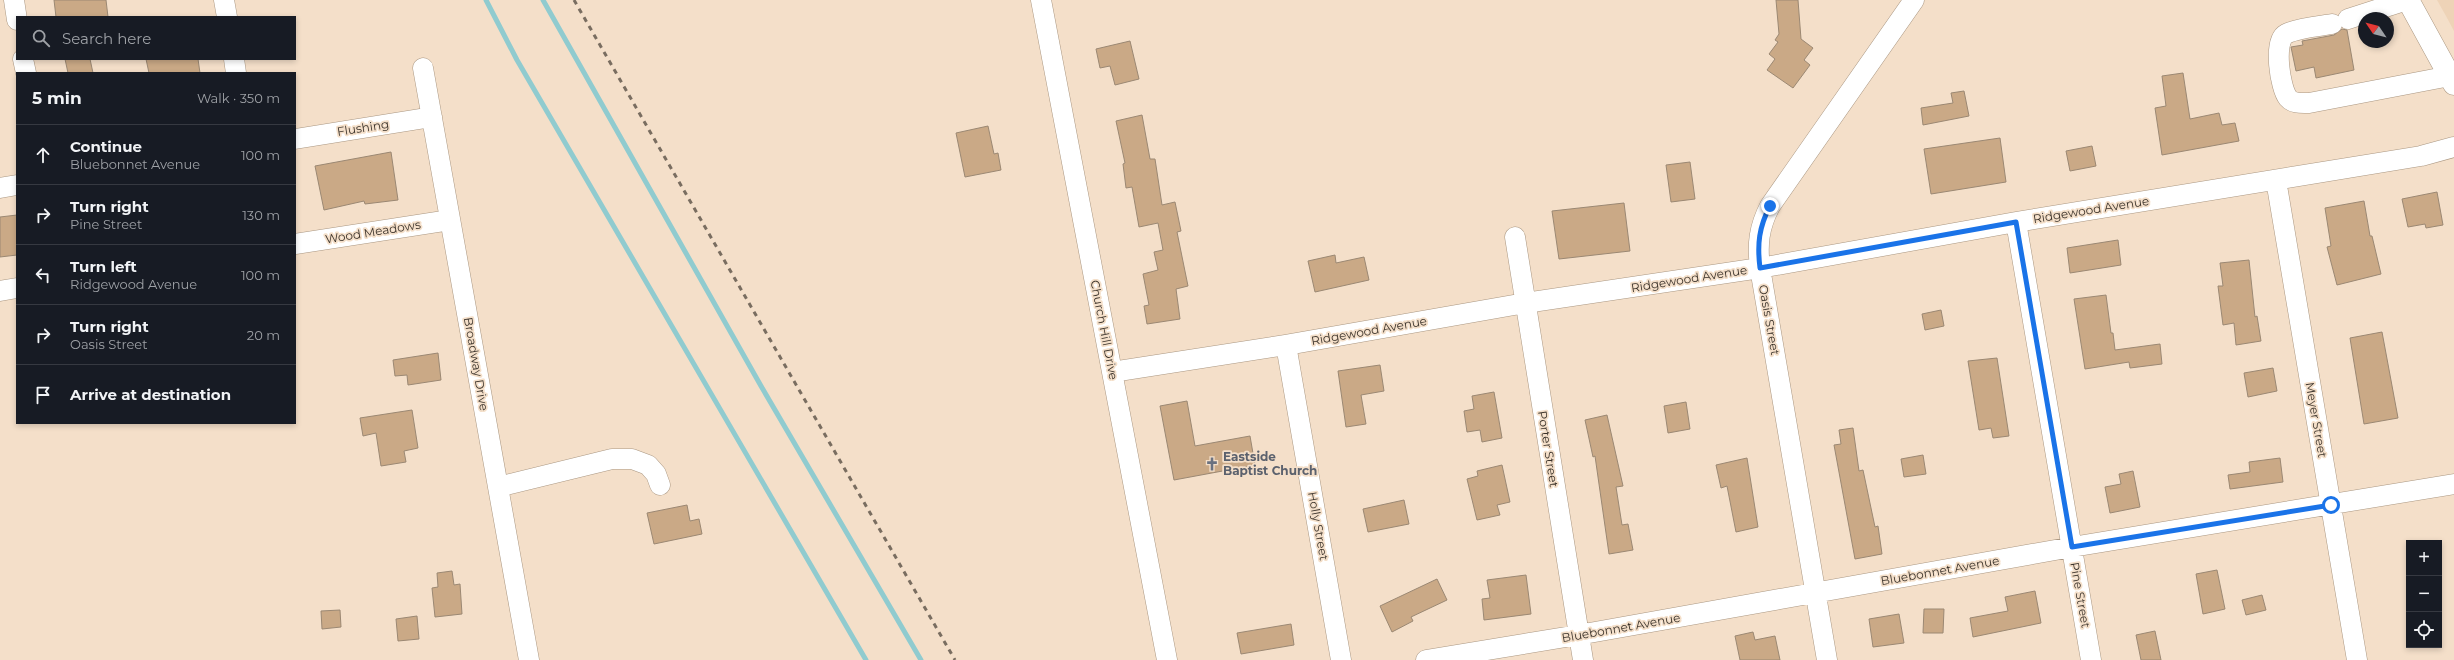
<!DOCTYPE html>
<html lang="en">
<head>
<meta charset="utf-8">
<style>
  :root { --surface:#171b24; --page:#20242c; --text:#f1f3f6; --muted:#9ea1a6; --line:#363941 }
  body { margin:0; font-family:Montserrat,sans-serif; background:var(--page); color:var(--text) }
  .controls { position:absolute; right:12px; bottom:12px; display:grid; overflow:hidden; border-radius:0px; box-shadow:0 2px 6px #0003 }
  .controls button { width:36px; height:36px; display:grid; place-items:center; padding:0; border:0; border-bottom:1px solid var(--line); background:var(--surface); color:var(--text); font:20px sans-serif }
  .compass { position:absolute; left:2358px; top:12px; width:36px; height:36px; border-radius:50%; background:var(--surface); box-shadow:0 2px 6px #0003; rotate:305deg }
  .stop { position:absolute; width:12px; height:12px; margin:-9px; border:3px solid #1a73e8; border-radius:50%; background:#fff }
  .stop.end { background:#1a73e8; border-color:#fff; box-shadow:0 1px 4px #0008 }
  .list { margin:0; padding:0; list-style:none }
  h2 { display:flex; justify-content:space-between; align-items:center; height:52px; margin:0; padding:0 16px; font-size:17px }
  h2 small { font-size:13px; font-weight:400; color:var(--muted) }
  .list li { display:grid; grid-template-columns:26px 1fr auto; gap:12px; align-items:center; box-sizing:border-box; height:60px; padding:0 16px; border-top:1px solid var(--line) }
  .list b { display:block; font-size:15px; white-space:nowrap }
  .list p { margin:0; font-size:13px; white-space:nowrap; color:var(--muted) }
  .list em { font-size:13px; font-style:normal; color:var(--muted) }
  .icon { flex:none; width:22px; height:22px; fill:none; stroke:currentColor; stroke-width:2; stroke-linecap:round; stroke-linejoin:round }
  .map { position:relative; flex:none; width:2454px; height:660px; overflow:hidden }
  .search { position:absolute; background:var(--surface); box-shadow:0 2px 6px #0003; left:16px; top:16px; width:280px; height:44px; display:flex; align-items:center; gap:10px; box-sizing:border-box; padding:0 14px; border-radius:0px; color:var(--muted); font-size:15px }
  .panel { position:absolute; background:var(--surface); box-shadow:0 2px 6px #0003; left:16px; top:72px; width:280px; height:352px; border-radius:0px }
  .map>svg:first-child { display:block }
  .built { fill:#eed3b7 }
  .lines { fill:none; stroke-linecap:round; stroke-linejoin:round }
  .stream { stroke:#90cbcf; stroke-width:5 }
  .building { fill:#caa986; stroke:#9b8873 }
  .minor-casing { stroke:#aa9782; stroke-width:21 }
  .major-casing { stroke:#aa9782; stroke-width:23 }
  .minor { stroke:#fff; stroke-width:20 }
  .major { stroke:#fff; stroke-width:22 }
  .rail { stroke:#796d60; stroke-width:3; stroke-dasharray:5 5; stroke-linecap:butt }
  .route { stroke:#1a73e8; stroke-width:5 }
  .labels { text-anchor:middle; stroke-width:3.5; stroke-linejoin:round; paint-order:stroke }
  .street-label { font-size:12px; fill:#3a322a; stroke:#f4dfc9 }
  .worship-label { font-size:12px; font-weight:bold; fill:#5b616d; stroke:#f4dfc9; text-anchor:start }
</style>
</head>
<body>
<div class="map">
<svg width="2454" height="660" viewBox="0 0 2454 660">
  <rect width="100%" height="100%" fill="#f4dfc9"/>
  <path class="built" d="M2437,0H2454V31L2446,16Z"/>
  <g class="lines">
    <path class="stream" d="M486,0L517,60L866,660
      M543,0L761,386L921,660"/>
  </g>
  <path class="building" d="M54,0H106L108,17H56Z
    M1776,0H1798L1801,39L1813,48L1804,60L1810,65L1793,88L1767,70L1775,59L1769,54L1778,42L1775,40L1779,34Z
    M2342,29L2347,30L2354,70L2316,78L2314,67L2296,71L2291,47L2303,45L2302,41L2334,35Z
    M1130,41L1139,79L1115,85L1110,66L1100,68L1096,49Z
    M65,59H90L93,73H68Z
    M146,59H198L200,73H149Z
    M2183,73L2190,119L2219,113L2222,125L2235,123L2239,141L2162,155L2155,108L2166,106L2162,76Z
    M1964,91L1969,116L1923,125L1921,108L1953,103L1951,93Z
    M1142,115L1150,159H1155L1162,205L1175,202L1181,231L1177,232L1188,286L1176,289L1180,319L1147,324L1144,306L1149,305L1143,274L1158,270L1154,252L1163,250L1158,223L1139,227L1132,187L1126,188L1123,164L1125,163L1116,121Z
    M988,126L994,154L998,153L1001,170L965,177L956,133Z
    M2000,138L2006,182L1931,194L1924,149Z
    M2092,146L2096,166L2070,171L2066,151Z
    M391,152L398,200L365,204L364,201L324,210L315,166Z
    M1690,162L1695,199L1671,202L1666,165Z
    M2437,192L2443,225L2426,228L2425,224L2408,227L2402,199Z
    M2364,201L2370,236H2372L2381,274L2337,285L2327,247L2331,246L2325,208Z
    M1624,203L1630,251L1559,259L1552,211Z
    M17,215V255L0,257V217Z
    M2118,240L2121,265L2070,273L2067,248Z
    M1335,255L1336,263L1364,257L1369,280L1315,292L1308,261Z
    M2249,260L2255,317L2257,316L2261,341L2236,345L2234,323L2223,325L2218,286H2223L2220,263Z
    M2106,295L2111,333H2113L2115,350L2160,344L2162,364L2130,368L2129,362L2085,369L2074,299Z
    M1941,310L1944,326L1925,330L1922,314Z
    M2382,332L2398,418L2364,424L2350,338Z
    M438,353L441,380L408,385L407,375L395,376L393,360Z
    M1997,358L2009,436L1993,438L1991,428L1979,430L1968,361Z
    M1380,365L1384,391L1361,395L1366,424L1346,427L1338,371Z
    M2273,368L2277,391L2248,397L2244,373Z
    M1494,392L1502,438L1482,442L1480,430L1467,432L1464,411L1474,409L1472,396Z
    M1187,401L1195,446L1250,436L1255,465L1174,480L1160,406Z
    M1686,402L1690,429L1668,433L1664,406Z
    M412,410L418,448L404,451L406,462L381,466L376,433L363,436L360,418Z
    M1607,415L1623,486L1616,487L1622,525L1628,524L1633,550L1609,554L1595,456L1593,457L1585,420Z
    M1853,428L1859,471L1863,470L1875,527L1878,526L1882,554L1855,559L1834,445L1841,444L1839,430Z
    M1923,455L1926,474L1904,477L1901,459Z
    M1747,458L1758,527L1736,532L1727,486L1721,488L1716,465Z
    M2280,458L2283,482L2230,489L2228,475L2250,472L2249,462Z
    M1502,465L1510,502L1497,505L1500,515L1477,520L1467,479L1478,476L1477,471Z
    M2133,471L2140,507L2110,513L2105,487L2121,484L2119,474Z
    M1404,500L1409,524L1368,532L1363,509Z
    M687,505L690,521L699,519L702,534L654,544L647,513Z
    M2217,570L2225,609L2203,614L2196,574Z
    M452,571L454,585L460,584L462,614L435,617L432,588L438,587L437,573Z
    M1526,575L1531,614L1484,620L1482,599L1490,598L1487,580Z
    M1437,579L1447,600L1411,617L1413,621L1392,632L1380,606Z
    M2035,591L2041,623L1973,637L1970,618L2008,611L2005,597Z
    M2262,595L2266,610L2246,615L2242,600Z
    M1924,609H1944L1943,633H1923Z
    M340,610L341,627L322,629L321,611Z
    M1899,614L1904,643L1873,647L1869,619Z
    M417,616L419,639L398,641L396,619Z
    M1291,624L1294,645L1241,654L1237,633Z
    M2155,631L2161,660H2141L2136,635Z
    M1753,632L1755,640L1775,636L1780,660H1740L1735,636Z"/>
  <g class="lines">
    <g class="minor-casing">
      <path id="minor" d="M14,0L17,20
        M224,0L227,17
        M1041,0L1167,660
        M2348,19L2407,0
        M2332,24C2320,26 2297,28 2286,34C2273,41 2280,88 2288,98C2293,104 2302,103 2309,103L2450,76
        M23,59L26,73
        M234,59L236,73
        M423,68L529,660
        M295,139L432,117
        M2276,180L2357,660
        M0,188L17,185
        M2016,222L2091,660
        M1515,237L1583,660
        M295,244L450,220
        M0,291L17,288
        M1286,345L1341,660
        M1112,372L1286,345L1525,303L1760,268L2016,222L2421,156L2454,147
        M498,487L612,459H632L648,465L656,474L660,485
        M1426,660L1578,635L2072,547L2454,484
        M1827,660L1760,268C1757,244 1759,227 1770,206L1914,0"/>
    </g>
    <g class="major-casing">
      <path id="major" d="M2408,0L2454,84"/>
    </g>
    <use href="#minor" class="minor"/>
    <use href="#major" class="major"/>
    <path class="rail" d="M574,0L955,660"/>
  </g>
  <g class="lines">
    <path class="route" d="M1770,206C1759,227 1757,244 1760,268L2016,222L2072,547L2331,505"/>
  </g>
  <defs>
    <g id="church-bare" transform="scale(1.08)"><path d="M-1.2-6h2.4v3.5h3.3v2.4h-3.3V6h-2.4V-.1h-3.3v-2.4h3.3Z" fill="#6b7280" stroke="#f4dfc9" stroke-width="2.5" paint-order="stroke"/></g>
  </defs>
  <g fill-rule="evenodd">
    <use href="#church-bare" x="1212" y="464"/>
  </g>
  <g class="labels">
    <g class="street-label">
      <text transform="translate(363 128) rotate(-9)" y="4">Flushing</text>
      <text transform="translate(2091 210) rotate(-9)" y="4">Ridgewood Avenue</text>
      <text transform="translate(373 232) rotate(-9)" y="4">Wood Meadows</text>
      <text transform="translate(1689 279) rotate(-9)" y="4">Ridgewood Avenue</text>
      <text transform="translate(1769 320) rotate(80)" y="4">Oasis Street</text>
      <text transform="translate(1104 330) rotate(79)" y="4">Church Hill Drive</text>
      <text transform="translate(1369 331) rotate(-10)" y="4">Ridgewood Avenue</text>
      <text transform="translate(476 364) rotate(80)" y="4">Broadway Drive</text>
      <text transform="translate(2316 420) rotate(80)" y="4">Meyer Street</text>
      <text transform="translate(1548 449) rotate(81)" y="4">Porter Street</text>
      <text transform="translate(1318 526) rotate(80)" y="4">Holly Street</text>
      <text transform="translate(1940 571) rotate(-10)" y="4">Bluebonnet Avenue</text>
      <text transform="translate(2080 595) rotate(80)" y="4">Pine Street</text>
      <text transform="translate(1621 628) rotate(-10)" y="4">Bluebonnet Avenue</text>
    </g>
    <g class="worship-label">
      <text x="1223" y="461">Eastside<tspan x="1223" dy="14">Baptist Church</tspan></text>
    </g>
  </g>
</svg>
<div class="controls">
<button>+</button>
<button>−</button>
<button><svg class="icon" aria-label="locate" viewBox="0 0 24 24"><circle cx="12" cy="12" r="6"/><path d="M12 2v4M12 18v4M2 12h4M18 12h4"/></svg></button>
</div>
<svg class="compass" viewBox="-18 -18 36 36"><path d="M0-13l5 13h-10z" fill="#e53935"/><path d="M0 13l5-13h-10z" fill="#9ea1a6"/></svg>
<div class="stop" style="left:2331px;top:505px"></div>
<div class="stop end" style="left:1770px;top:206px"></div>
<div class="search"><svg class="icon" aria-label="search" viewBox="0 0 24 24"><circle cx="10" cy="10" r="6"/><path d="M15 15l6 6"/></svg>Search here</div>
<section class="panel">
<h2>5 min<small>Walk · 350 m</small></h2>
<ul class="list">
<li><svg class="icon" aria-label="ahead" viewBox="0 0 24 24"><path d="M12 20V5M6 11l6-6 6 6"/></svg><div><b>Continue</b><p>Bluebonnet Avenue</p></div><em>100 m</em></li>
<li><svg class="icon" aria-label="right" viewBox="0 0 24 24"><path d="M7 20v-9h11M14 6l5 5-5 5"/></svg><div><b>Turn right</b><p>Pine Street</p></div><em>130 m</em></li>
<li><svg class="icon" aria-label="left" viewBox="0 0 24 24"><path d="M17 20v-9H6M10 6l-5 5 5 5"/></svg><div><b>Turn left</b><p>Ridgewood Avenue</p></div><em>100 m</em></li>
<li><svg class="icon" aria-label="right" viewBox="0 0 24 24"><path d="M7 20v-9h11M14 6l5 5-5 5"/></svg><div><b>Turn right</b><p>Oasis Street</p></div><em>20 m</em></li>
<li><svg class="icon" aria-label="arrive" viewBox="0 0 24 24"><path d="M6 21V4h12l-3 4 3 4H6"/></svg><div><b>Arrive at destination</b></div></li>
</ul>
</section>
</div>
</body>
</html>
